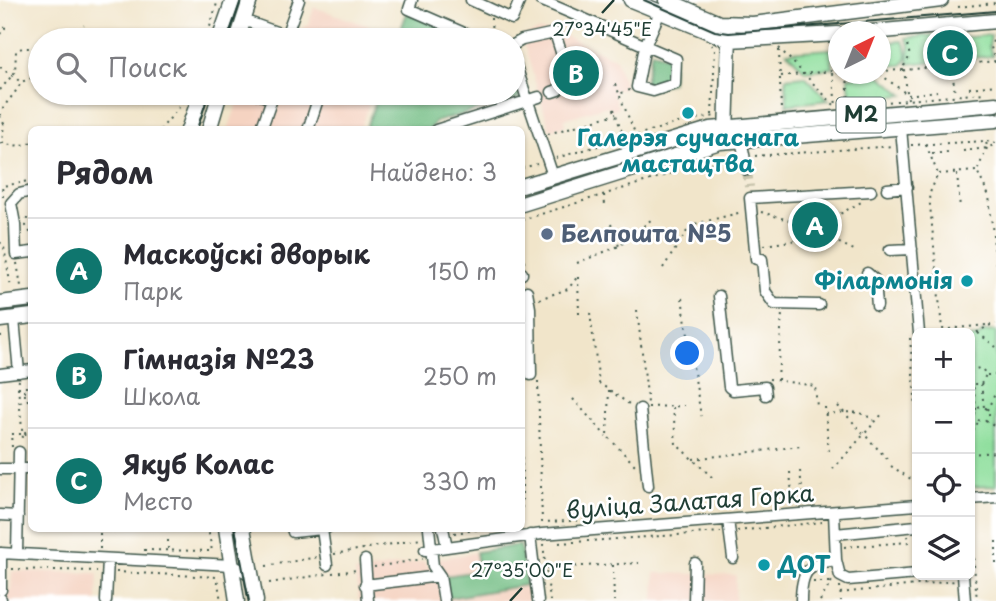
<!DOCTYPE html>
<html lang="ru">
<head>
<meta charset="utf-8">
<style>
  :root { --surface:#fff; --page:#f7f7f7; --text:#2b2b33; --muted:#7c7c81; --line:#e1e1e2; --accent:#0f766e }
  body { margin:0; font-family:"Playpen Sans",sans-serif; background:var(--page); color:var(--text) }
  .controls { position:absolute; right:21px; bottom:21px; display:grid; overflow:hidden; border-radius:10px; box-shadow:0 2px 5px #0004 }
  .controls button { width:63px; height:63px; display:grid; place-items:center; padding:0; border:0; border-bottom:2px solid var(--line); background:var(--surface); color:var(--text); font:35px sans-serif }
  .compass { position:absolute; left:828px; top:21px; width:63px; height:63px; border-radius:50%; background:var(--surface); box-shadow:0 2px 5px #0004; rotate:43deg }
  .you { position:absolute; left:688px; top:354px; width:24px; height:24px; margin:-18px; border:5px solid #fff; border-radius:50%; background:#1a73e8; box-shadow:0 0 0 10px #1a73e833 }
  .badge { display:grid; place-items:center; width:46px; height:46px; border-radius:50%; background:var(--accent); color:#fff; font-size:23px; font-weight:700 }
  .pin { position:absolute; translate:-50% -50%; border:4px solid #fff; box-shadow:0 2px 7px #0006 }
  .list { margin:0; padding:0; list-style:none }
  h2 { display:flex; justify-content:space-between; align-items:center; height:91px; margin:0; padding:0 28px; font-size:30px }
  h2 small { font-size:23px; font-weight:400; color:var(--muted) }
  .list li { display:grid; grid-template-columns:46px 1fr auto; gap:21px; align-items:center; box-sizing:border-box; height:105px; padding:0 28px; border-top:2px solid var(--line) }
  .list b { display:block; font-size:26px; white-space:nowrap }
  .list p { margin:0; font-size:23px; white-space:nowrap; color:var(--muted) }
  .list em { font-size:23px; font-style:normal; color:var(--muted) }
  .icon { flex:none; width:38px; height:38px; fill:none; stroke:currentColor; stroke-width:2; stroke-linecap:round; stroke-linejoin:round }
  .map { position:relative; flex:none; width:996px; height:601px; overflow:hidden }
  .search { position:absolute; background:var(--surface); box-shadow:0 2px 5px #0004; left:28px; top:28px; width:497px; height:77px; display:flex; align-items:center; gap:18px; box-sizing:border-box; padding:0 24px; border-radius:38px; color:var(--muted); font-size:26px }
  .panel { position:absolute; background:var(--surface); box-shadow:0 2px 5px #0004; left:28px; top:126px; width:497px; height:406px; border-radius:10px }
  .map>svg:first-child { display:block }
  .built { fill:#f5d3c1 }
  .green { fill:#90df9e; stroke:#588e69; stroke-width:2 }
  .forest { fill:#74be85; stroke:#4a7e5c; stroke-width:2 }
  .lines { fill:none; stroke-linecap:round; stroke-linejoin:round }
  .minor-tunnel { stroke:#c7c3ac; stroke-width:10; stroke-dasharray:10 5; stroke-linecap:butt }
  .minor-casing { stroke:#3e564a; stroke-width:13 }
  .major-casing { stroke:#3e564a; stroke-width:17 }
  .path { stroke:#3e564a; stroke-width:2; stroke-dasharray:2 5; stroke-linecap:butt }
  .minor { stroke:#fff; stroke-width:10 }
  .major { stroke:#fff; stroke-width:14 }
  .tram { stroke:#1f3d34; stroke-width:2 }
  .ticks { fill:none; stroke:#1f3d34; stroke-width:2.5 }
  .culture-dot { fill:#0f9aa8; stroke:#fff; stroke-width:2.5 }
  .service-dot { fill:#5c6f8a; stroke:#fff; stroke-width:2.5 }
  .labels { text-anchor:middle; stroke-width:5; stroke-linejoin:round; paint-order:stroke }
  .shield { fill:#fff; stroke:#627771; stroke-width:2 }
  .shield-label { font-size:21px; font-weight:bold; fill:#1f3d34 }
  .culture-label { font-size:23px; font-weight:bold; fill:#0d838f; stroke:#fff }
  .service-label { font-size:23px; font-weight:bold; fill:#4e5e75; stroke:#fff; text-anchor:start }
  .street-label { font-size:23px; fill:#1f3d34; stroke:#fff }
  .ticks-label { font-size:18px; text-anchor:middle; fill:#1f3d34; stroke:#fff; stroke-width:5; stroke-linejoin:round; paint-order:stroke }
</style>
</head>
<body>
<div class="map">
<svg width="996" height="601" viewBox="0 0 996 601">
  <rect width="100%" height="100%" fill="#fff"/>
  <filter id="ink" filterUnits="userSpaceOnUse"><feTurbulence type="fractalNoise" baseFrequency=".0143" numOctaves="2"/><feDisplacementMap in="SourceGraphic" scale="14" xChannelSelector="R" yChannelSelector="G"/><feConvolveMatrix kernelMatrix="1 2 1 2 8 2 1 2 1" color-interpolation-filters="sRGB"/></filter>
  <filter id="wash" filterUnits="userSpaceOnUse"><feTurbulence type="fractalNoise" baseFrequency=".00686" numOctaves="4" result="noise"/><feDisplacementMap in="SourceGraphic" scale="28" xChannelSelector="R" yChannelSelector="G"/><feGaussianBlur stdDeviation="1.57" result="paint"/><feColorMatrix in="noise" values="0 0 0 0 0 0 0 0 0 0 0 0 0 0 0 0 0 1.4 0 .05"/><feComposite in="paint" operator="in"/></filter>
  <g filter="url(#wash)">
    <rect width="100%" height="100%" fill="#f1e5ca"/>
    <path class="built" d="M314,7L394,35L393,40H310L311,35L302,32L304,26H308Z
      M538,31H554L616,59L625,87L613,91L618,108L609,111L607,106L564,119L565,125L550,130L521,36Z
      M241,93L258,97L260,93H373L360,129L228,130Z
      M520,545L529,601H359L355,572L425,561L427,567L433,566L436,559Z
      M12,571L98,573L97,601H0V590H11Z
      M655,573L736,575L735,601H654Z"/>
    <path class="green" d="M960,32L961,38L991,35L989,47L993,56L908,64L910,46L906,38Z
      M902,41C908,49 910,57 902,65L881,66V43Z
      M831,49L833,68L805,71L787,52Z
      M879,75L904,95L851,100L848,77Z
      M805,76L829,100L787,105L786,78Z
      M996,331V486L970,487V338L978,337L983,332Z"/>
    <path class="forest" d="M407,13L471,40H429L400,32Z
      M652,51L673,60L672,82L653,88L644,85Z
      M513,77L520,98L435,122L430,129L365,130L379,93H513Z
      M520,545L526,585L448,598L445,576L479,571L476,552Z"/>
  </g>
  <g filter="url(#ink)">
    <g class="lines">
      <path class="minor-tunnel" d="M747,170L749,187"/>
      <g class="minor-casing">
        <path id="minor" d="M412,0L409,9L480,40
          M471,0L512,19L520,0
          M540,0C586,19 631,40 676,59L675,84L653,91L637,87L645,46L660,12
          M243,20L293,38L292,40
          M286,36L299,0
          M513,45L522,40L555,33L567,71L558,90L552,92
          M513,57L553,176
          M255,93L272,99
          M901,128L919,333
          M261,130L274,93
          M308,130L320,93
          M436,130L539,97
          M741,139L747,170
          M887,189L907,187
          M32,191L19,194L11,203L15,224L16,254L32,252
          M890,250L912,249
          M756,259L750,198L871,191
          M762,259L765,291L774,304L819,305
          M522,273V274
          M867,273L875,280L877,306
          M527,291L530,308L531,375
          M719,296L729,387L733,390L765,387L766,395
          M14,319L19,372
          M0,374L32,370
          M640,409L648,486
          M0,469H32
          M970,499L996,497
          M0,515L18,516
          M728,520L733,558
          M292,528L293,532L322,529
          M429,528L433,566L440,576L444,601
          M443,528L447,547
          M835,534L917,526
          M530,535L538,601
          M425,550L542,534L917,505
          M0,553L232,565L251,575
          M17,554L19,452
          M365,560L368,601
          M836,560L840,576L848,580L917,574
          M327,565L322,529L327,528
          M963,575L965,601
          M365,585L440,576
          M1,590V553
          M1,601V599
          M106,601L108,559
          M694,601L695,563
          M801,601C801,572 807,564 836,560L834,512"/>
      </g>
      <g class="major-casing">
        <path id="major" d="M631,0L729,40L838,34
          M666,0L719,23L753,24L941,0
          M872,32L996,21
          M219,40L233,0
          M237,40L250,0
          M188,130L201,93
          M209,130L220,93
          M726,135L729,33
          M522,186L710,129L996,104
          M522,204L720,142L996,120
          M0,303L32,299
          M0,320L32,316
          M226,528L237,601
          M243,528L256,601"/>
      </g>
      <path class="path" d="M958,7L996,3
        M491,18L492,40
        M0,34L5,28V23
        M995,34L991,47L996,66
        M69,40L84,25
        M206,40L218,0
        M835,47L838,72
        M779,48L836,107
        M779,50L781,111
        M0,67L21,82L32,78L40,65
        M952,67L955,95
        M880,71L904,70V66L910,56L906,41
        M832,73L836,105
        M847,74L849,105
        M880,74L908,95L937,91
        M781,76L832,71L838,73
        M615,84L619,93
        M969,88L996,85
        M0,90L15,72L16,51L22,48H40
        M630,90L619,94L635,133
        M908,99L904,70L996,61
        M875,103L984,93
        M614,109L624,138
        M712,115L715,49L712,45
        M0,116C4,102 15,96 21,82
        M0,116L4,124L2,142L0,144
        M160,130L187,98
        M548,134L616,114
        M987,141L996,143
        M2,142C12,147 22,146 32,142
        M911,145L986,141L987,147
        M926,145L938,174L929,195L942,329H948L949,333
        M987,148L977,171L989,196L996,265
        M963,151L987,148L996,144
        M932,154L948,152
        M755,156L893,146
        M556,158L689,120L716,116
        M522,168L537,164
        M939,174L976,171
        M957,174L960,208
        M24,182L32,179
        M604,195L605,205
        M3,197L2,186L20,183
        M761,212L795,222L854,250
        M27,218L26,226L32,235
        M522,220L702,164L736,159
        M611,224L619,246
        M0,242L4,247L11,288
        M764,245L792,241L863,201
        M522,254L525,265
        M17,263L21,286
        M577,263L619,246L652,219
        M663,268L691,225L742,212
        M578,277L579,314
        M682,298L701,416
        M539,299L568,289L578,276
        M637,310L648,403
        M590,313L599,383L632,406
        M956,328L987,325
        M949,329L956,328L965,333
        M935,333L941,330
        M978,333L996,347
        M970,334C981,333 985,325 996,324
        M0,336L6,335
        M910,338L917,420
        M970,371L979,368L983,370L986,375L981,384H973
        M987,375H996
        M769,379L815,386L817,407
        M19,380L18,387H32
        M778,380L782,313
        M538,381L542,522L595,520
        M970,382L973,384L976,409L970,403
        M981,384L984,407
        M18,387L23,439
        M32,390L23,391V395L32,394
        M609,390L607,436L637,467
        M573,399L606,436
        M20,402L32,399
        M838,406L890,462
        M975 414a7 7 0 1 1 14 0a7 7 0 1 1-14 0Z
        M648,407L684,406
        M673,407L676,444L714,479
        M825,407L829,453
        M987,410L996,392
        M826,414C843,413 861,408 874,421
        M986,420L996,428
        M32,428L22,434H32
        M970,437L978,422
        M12,447L11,434H21
        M970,454L996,452
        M693,459L801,446
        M891,466L917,483
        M833,469L884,412
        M800,471L804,506
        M790,472L793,507
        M970,516L977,601
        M522,522V380
        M737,531L822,522
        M454,533L488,528
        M168,540V549
        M996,541V565
        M559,543L721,532
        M543,544L550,601
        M844,547L909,542L908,536
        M100,549V528
        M144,550L212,551L208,528
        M334,554L421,539
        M613,565L614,601
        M266,566L318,557
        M374,567L423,559
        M547,568L639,563
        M12,569L97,571
        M116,572L217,577L221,601
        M332,573L358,570
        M813,582H831
        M269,583L327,574
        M840,586L841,601
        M840,593L955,581
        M820,601L832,581"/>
      <use href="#minor" class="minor"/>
      <use href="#major" class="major"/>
      <path class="tram" d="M644,0L715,31L729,33L996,11
        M227,40L241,0
        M197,130L209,93
        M235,528L249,601"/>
    </g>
  </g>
  <path class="ticks" d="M602,13L614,0M510,601L522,588"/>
  <g class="culture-dot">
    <circle cx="688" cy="113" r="7"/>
    <circle cx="967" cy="281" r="7"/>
    <circle cx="764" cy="565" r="7"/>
  </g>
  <circle class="service-dot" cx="547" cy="234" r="7"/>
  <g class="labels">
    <rect class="shield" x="836.5" y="97.5" width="49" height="35" rx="5"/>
    <g class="shield-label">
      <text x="861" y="122">М2</text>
    </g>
    <g class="culture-label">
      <text x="688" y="146">Галерэя сучаснага<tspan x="688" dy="26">мастацтва</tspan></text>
      <text x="953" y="289" text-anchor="end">Філармонія</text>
      <text x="778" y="573" text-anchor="start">ДОТ</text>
    </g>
    <g class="service-label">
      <text x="561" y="242">Белпошта №5</text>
    </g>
    <g class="street-label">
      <text transform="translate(690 502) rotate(-4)" y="8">вуліца Залатая Горка</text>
    </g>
  </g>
  <g class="ticks-label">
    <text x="602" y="36">27°34'45"E</text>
    <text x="522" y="577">27°35'00"E</text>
  </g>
</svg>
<div class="controls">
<button>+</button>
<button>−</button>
<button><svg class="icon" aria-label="locate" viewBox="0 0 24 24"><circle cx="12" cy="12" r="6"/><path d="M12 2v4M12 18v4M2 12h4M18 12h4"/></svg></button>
<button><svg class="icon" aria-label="layers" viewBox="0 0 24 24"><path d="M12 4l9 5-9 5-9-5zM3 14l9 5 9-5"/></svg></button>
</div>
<svg class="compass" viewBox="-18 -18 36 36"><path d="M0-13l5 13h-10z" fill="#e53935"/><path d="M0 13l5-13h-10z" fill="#7c7c81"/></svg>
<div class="you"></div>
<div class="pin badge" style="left:815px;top:225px">A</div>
<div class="pin badge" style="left:576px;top:73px">B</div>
<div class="pin badge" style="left:950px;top:53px">C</div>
<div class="search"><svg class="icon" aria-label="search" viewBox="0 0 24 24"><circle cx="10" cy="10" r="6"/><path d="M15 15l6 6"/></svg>Поиск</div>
<section class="panel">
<h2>Рядом<small>Найдено: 3</small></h2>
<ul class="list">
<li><span class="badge">A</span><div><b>Маскоўскі дворык</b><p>Парк</p></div><em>150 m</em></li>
<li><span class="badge">B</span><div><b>Гімназія №23</b><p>Школа</p></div><em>250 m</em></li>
<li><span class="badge">C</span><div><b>Якуб Колас</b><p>Место</p></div><em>330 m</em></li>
</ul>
</section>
</div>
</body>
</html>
